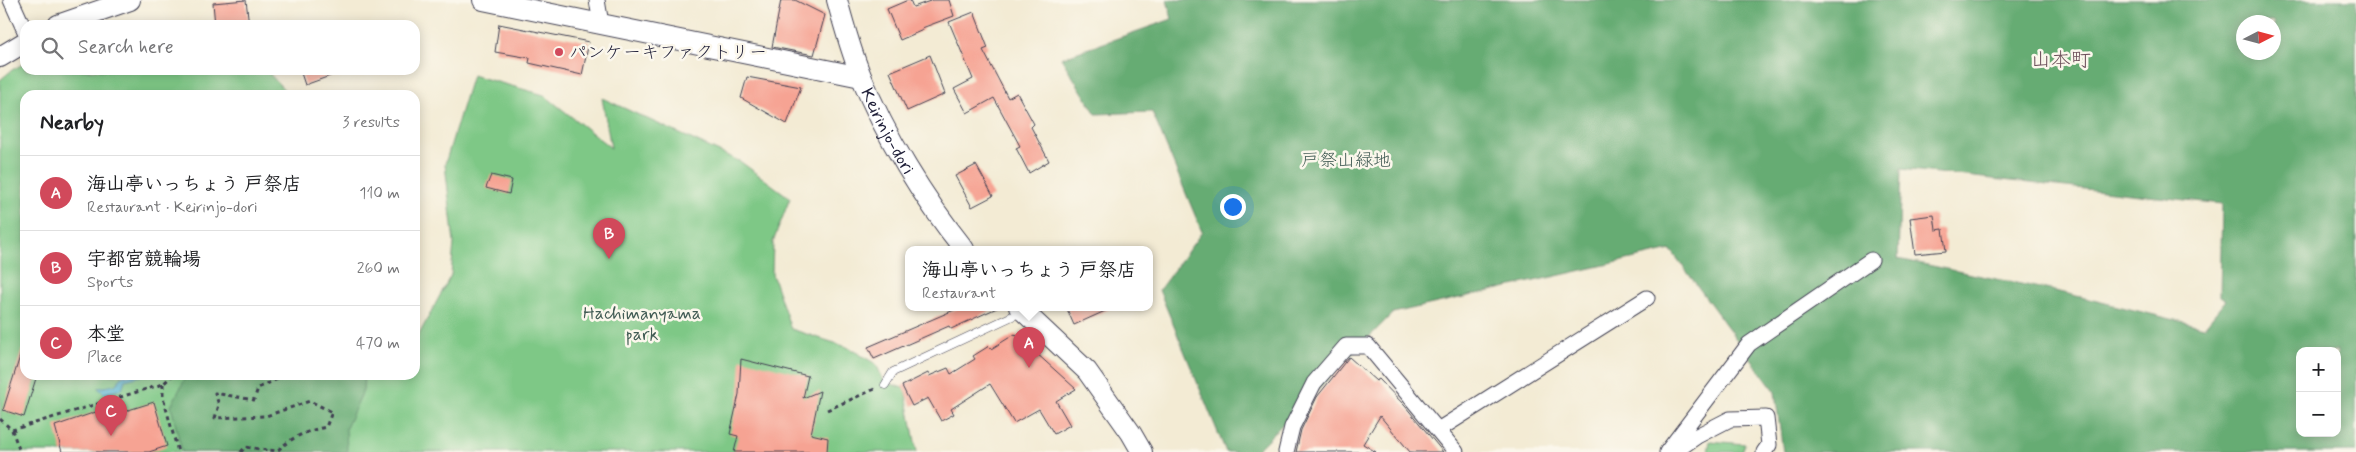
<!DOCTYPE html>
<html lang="en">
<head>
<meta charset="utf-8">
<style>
  :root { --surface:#fff; --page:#f6f6f6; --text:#202124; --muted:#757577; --line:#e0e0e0; --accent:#d1495b }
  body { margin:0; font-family:Mynerve,"Klee One",sans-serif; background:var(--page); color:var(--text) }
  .controls { position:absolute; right:15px; bottom:15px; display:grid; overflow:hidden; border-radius:10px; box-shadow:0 2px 12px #0003 }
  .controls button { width:45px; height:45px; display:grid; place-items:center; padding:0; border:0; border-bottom:1px solid var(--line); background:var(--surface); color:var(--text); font:25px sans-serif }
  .compass { position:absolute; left:2236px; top:15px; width:45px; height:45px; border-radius:50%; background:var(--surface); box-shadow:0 2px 12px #0003; rotate:84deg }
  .you { position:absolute; left:1232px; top:206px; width:18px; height:18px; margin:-12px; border:4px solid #fff; border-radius:50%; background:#1a73e8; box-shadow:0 0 0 8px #1a73e833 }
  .badge { display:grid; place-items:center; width:32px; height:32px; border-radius:50%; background:var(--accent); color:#fff; font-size:16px; font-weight:700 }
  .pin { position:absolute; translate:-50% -41px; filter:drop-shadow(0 1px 2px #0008) }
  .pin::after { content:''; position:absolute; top:26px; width:18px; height:15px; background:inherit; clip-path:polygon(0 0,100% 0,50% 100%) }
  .popup { position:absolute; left:905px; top:246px; width:248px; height:65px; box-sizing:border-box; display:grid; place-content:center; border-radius:10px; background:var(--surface); filter:drop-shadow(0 1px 4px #0005); font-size:16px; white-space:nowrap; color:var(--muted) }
  .popup b { font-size:19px; color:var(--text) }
  .popup::after { content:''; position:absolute; left:50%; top:100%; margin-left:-10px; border:10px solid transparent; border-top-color:var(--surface) }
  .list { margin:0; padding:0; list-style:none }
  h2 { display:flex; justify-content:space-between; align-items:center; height:65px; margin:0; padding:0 20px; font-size:21px }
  h2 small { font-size:16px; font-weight:400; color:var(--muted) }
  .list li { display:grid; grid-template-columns:32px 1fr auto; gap:15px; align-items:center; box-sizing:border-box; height:75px; padding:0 20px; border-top:1px solid var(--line) }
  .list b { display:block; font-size:19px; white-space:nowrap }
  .list p { margin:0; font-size:16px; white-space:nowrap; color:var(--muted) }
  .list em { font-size:16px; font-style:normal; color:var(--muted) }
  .icon { flex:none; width:28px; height:28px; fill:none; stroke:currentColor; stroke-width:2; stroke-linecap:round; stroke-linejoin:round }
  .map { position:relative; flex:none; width:2356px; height:452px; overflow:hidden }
  .search { position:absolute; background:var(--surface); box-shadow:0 2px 12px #0003; left:20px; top:20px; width:400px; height:55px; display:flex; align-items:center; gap:12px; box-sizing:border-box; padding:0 18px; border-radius:15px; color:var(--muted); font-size:19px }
  .panel { position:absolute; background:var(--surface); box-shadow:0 2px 12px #0003; left:20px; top:90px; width:400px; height:290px; border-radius:15px }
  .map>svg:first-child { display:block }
  .green { fill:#7ec886; stroke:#507560 }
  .forest { fill:#66ac73; stroke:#446757; fill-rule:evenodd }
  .water { fill:#58b8d6; stroke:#3d6d88 }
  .building { fill:#f6a393 }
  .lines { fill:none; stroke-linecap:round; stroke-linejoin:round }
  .lane-casing { stroke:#414052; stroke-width:9 }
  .street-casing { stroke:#414052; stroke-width:17 }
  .secondary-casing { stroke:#414052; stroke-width:22 }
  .path { stroke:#414052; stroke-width:3; stroke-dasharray:4 4; stroke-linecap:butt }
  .lane { stroke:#fff; stroke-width:8 }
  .street { stroke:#fff; stroke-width:15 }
  .secondary { stroke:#fff; stroke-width:20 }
  .poi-dot { fill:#d1495b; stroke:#fbf7ec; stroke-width:2 }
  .labels { text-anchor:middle; stroke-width:5; stroke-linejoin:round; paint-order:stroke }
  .poi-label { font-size:18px; fill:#22223b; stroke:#fbf7ec; text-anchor:start }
  .street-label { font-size:18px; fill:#22223b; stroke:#fbf7ec }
  .park-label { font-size:18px; fill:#425c55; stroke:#fbf7ec }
  .quarter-label { font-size:20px; fill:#6c4f5a; stroke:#fbf7ec }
</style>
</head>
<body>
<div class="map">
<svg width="2356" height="452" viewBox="0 0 2356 452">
  <rect width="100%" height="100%" fill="#fbf7ec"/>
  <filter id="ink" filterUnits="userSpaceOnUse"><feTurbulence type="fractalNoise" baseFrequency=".02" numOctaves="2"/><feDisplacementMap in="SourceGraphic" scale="10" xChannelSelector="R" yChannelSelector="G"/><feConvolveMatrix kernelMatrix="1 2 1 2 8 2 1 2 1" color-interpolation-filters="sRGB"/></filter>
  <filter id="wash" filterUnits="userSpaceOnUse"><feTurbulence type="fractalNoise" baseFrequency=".0096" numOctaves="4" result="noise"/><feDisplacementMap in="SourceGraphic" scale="20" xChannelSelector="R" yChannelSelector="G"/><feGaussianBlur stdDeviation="1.12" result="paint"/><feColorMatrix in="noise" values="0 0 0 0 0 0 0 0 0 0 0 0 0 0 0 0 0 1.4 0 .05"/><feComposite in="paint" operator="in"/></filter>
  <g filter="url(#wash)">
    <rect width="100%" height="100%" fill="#f3ebd4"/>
    <path class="green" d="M25,63V70H266L289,95H25V375H415V342L451,275L454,243L445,164L472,75L544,95L611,148L602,98L741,162L790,198L773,242L772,274L791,329L847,347L876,364L884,381L905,389L917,452H0V80L12,70Z
      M1710,441L1745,444L1742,452H1708Z"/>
    <path class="forest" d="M1167,0H2356V452H1783L1775,392L1671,250L1393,313L1255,452H1226L1159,290L1202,232L1152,112L1096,114L1061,58L1172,19ZM2244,22H2274V52H2244ZM1901,169L2222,204L2220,296L2226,300L2204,327L2060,292L1898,259ZM2300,351H2337V433H2300Z
      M187,375H364L363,391L346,428L347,452H182L171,406Z"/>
    <path class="water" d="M124,375H145L125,380L122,389L105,394L98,388L115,385Z"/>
    <g id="blocks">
      <path class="building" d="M246,0L249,25H215L213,3Z
        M781,0H795L825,15L814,55L772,47Z
        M908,0H910L913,7L933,0H949L954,16L922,28L923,30L900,40L887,9Z
        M974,12L988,48L983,50L1008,98L1017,93L1034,124L1031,127L1049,161L1029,173L1016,148L1020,146L994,98L967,113L954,89L973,79L949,22Z
        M499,24L589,42L582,75L529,63L530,58L495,52Z
        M930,55L945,94L907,111L890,72Z
        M300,70H341V72L305,85Z
        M747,77L801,87L787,124L741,98Z
        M976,165L993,196L972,207L955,176Z
        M491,175L512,180L509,194L486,188Z
        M1934,215L1936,230L1943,229L1946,251L1915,254L1910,218Z
        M961,307H999L951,329L949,326L874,359L868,347Z
        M1066,307H1114L1074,325Z
        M1015,334L1076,389L1056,401L1070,425L1054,434L1039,409L1014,423L990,384L951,409L954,414L941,421L928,398L912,406L902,386L928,373L929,376L948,368L951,374L975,359L973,356L989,346L991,349Z
        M22,350H25V375H37L24,417L3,410Z
        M1349,357L1376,381L1379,379L1405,406L1443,452H1410L1380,416L1363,444L1376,452H1296L1301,430L1317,397Z
        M741,359L808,376L803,398L820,391L811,434L828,438L827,452H734L738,436L730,434L739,394Z
        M154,402L167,446L149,452H62L55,426L119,404L122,412Z"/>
    </g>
  </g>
  <g filter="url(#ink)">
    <use href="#blocks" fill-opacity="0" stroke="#414052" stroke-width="1"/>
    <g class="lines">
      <g class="lane-casing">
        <path id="lane" d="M885,385L893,372L1023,311"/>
      </g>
      <g class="street-casing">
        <path id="street" d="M11,0L25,31
          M597,0L601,24
          M1438,430L1647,298
          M1286,452L1292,427L1314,383L1346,346H1368L1456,452
          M1667,452L1749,344L1871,260
          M1674,452L1697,436L1730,419L1766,418L1769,445L1764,452"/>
      </g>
      <g class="secondary-casing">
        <g id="secondary">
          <path d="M483,0L861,77"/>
          <path id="s1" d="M837,0C844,26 851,51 861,76C885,136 924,199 964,249"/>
          <path d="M58,25L130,0"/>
          <path d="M0,57L25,42"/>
          <path d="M1019,307L1087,371L1131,433L1142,452"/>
        </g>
      </g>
      <path class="path" d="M163,384V397L178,452
        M827,410L877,388
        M0,419L12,430L20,452
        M12,430L163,384L173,375
        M241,452L245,447L277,451C292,437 306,431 326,427L332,412L310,401L266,416L215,418L219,405L215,393L254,400L258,388L286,375"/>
      <use href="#lane" class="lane"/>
      <use href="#street" class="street"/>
      <use href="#secondary" class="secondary"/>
    </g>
  </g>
  <circle class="poi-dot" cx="559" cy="52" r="5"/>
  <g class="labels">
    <g class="poi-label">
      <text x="569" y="58">パンケーキファクトリー</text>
    </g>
    <g class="street-label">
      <text dy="6" stroke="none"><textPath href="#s1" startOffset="141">Keirinjo-dori</textPath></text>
    </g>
    <g class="park-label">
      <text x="1346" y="166">戸祭山緑地</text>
      <text x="642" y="319">Hachimanyama<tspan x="642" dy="21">park</tspan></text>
    </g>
    <g class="quarter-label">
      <text x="2061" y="66">山本町</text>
    </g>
  </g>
</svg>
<div class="controls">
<button>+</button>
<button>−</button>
</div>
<svg class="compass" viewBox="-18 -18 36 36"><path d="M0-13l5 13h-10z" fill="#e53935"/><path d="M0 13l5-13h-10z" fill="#757577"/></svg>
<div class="you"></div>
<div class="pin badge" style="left:1029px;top:368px">A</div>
<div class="popup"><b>海山亭いっちょう 戸祭店</b>Restaurant</div>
<div class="pin badge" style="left:609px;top:259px">B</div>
<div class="pin badge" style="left:111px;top:436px">C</div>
<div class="search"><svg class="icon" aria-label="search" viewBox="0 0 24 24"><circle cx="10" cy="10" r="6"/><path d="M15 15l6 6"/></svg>Search here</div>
<section class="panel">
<h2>Nearby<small>3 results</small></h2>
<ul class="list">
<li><span class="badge">A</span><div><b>海山亭いっちょう 戸祭店</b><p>Restaurant · Keirinjo-dori</p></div><em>110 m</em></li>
<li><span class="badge">B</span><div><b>宇都宮競輪場</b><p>Sports</p></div><em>260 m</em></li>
<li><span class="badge">C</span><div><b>本堂</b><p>Place</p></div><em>470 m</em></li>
</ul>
</section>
</div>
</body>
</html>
